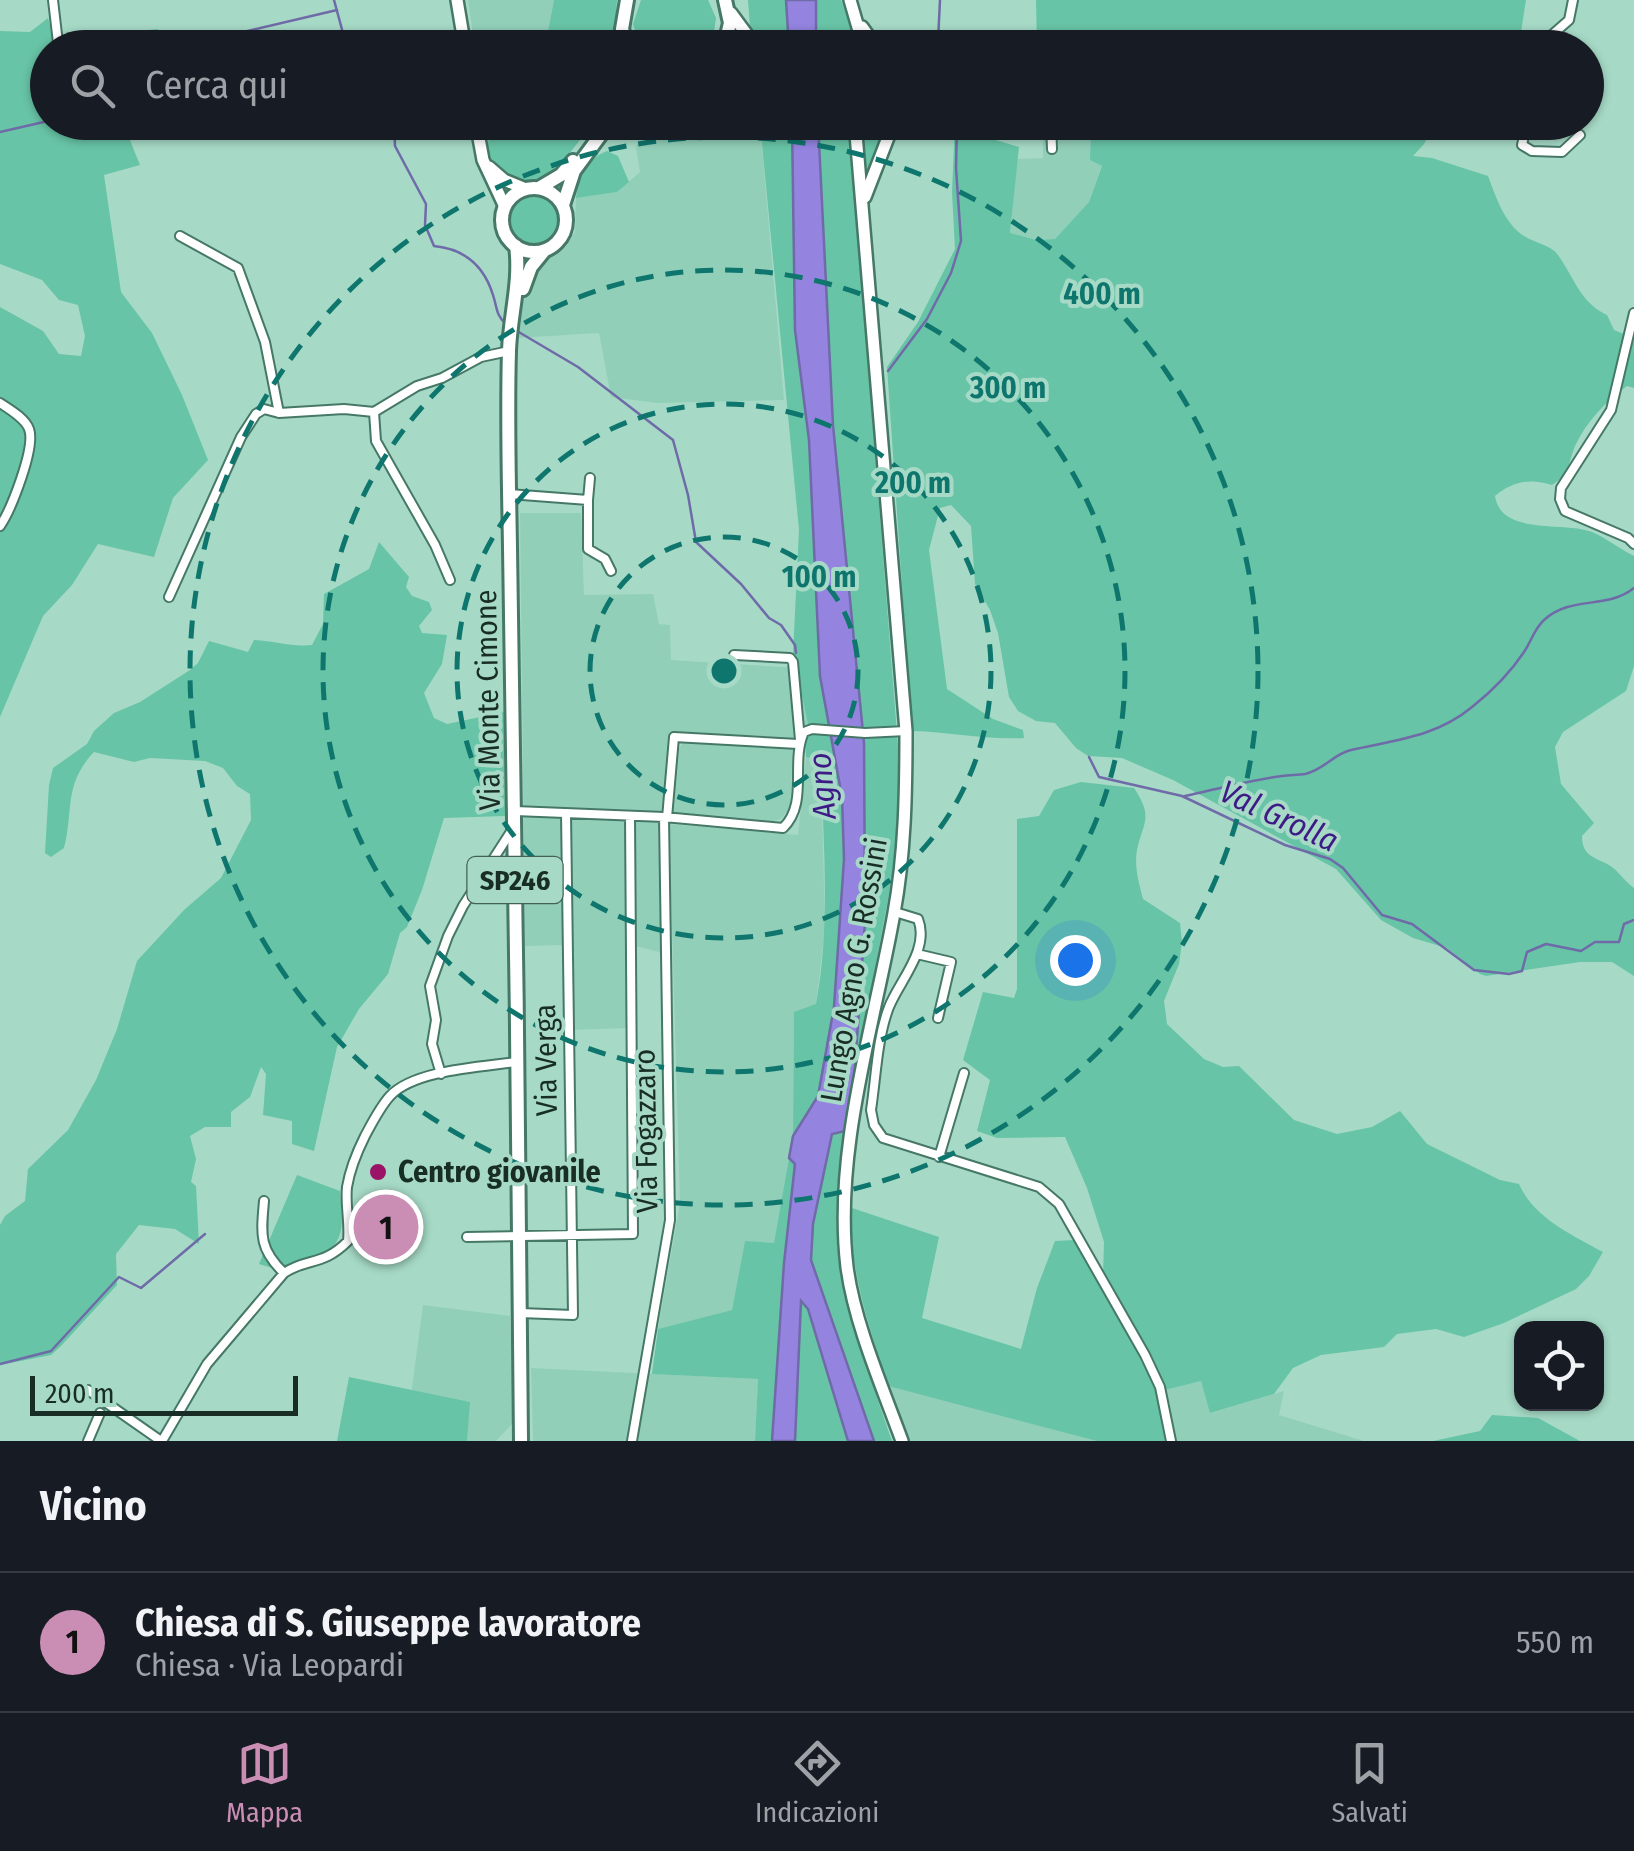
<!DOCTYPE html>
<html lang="it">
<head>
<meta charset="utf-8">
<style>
  :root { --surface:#171b24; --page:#20242c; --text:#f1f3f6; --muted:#9ea1a6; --line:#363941; --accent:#ca8eb5 }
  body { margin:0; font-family:"Fira Sans Condensed",sans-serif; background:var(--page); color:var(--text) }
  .controls { position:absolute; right:30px; bottom:30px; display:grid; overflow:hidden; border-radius:20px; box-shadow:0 2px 8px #0004 }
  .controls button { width:90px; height:90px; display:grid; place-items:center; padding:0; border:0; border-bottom:2px solid var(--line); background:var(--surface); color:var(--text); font:50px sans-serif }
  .scale { position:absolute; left:30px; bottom:25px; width:268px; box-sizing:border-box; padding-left:10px; border:5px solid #182d25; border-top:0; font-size:28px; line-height:35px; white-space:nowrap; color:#182d25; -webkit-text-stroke:8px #a6dac6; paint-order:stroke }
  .you { position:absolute; left:1075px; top:960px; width:35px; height:35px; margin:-25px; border:8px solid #fff; border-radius:50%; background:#1a73e8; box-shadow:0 0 0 15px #1a73e833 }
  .badge { display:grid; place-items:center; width:65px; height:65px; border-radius:50%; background:var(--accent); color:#111; font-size:32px; font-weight:700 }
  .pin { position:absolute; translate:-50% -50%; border:5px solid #fff; box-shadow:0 2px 10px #0006 }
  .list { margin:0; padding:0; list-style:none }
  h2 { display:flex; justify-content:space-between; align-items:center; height:130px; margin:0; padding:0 40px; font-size:42px }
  h2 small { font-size:32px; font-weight:400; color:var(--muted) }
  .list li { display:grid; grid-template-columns:65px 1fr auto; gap:30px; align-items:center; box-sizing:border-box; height:140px; padding:0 40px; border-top:2px solid var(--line) }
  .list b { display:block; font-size:38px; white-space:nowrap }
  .list p { margin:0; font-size:32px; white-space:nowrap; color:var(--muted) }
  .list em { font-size:32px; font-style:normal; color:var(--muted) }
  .icon { flex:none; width:55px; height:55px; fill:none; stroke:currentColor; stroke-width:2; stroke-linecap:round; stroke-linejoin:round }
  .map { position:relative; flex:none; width:1634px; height:1441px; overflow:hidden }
  .search { position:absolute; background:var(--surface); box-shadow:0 2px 8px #0004; left:30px; right:30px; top:30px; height:110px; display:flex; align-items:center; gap:25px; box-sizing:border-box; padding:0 35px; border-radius:55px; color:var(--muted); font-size:38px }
  .sheet { height:270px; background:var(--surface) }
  nav { display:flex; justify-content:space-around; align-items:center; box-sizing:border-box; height:140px; border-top:2px solid var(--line); background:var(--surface); font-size:28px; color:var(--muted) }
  nav a { display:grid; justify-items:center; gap:5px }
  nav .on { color:var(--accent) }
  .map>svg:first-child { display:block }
  .built { fill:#92cfb9 }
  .green { fill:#68c4a6 }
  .water { fill:#9484e0; stroke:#6f6aa8; stroke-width:2.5 }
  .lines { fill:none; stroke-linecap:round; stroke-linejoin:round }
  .stream { stroke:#6f6aa8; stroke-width:2.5 }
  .street-casing { stroke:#467867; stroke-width:12 }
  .secondary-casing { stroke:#467867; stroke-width:16 }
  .primary-casing { stroke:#467867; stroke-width:18 }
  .street { stroke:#fff; stroke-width:8 }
  .secondary { stroke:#fff; stroke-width:11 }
  .primary { stroke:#fff; stroke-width:12 }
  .ring { fill:none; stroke:#0f766e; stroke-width:5; stroke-dasharray:18 12 }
  .poi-dot { fill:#9a1366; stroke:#a6dac6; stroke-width:4 }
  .labels { text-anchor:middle; stroke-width:8; stroke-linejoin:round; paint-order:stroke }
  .shield { fill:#a6dac6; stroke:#436155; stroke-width:2.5 }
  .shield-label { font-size:28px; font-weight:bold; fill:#182d25 }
  .street-label { font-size:30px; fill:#182d25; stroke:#a6dac6 }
  .poi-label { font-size:30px; font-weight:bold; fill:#182d25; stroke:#a6dac6; text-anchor:start }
  .water-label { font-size:32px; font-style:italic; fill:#3d1a85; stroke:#a6dac6 }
  .centre { fill:#0f766e; stroke:#a6dac6; stroke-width:5 }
  .ring-label { font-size:30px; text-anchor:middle; font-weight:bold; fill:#0f766e; stroke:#a6dac6; stroke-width:8; stroke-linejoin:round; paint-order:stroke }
</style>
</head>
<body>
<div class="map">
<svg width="1634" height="1441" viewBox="0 0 1634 1441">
  <rect width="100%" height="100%" fill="#a6dac6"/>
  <path class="built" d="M468,0H554L545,47H475Z
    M644,123H760L784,400L657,403L611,397L599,333L517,338L513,293L547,257L566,246L575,232L576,198L617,192L640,172L636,148Z
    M1043,123H1086L1091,127L1090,160L1102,165L1089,202L1055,239L1036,240L1010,234L1017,159L1043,158Z
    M520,513H581L584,595L653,594L659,624L670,625L671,660L798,668L810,733L805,743L758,735L668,736L665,791L658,829L663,953L635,946V1028L565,1030V945L525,946Z
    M716,742L793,748L790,807L781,819L766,823L672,812L677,751L683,743Z
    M806,757L821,761L825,929L816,1005L794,1013L793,1136L774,1244L745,1242L732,1310L658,1329L680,1203L669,824L798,835Z
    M423,1305L510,1316L514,1422L496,1441H467L469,1402L411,1395Z
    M531,1368L758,1379L755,1441H533Z
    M1201,1381L1211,1413L1284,1391L1279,1415L1364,1441H1177L1165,1390Z
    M888,1386L1054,1428L1097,1441H909Z"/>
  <path class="green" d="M554,0H617L615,26L619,47H545Z
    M641,0H708L716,18L712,45L709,48L640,47L633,24Z
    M748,0H786L789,47L731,48L734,31L751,42Z
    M816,0H841L858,47L816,48Z
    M1036,0H1526L1521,32L1496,47L1037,48Z
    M48,18L54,40L158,29L165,47L48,48V122L123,123L140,165L104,175L121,292L152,333L182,395L208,460L173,498L154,557L98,544L72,585L43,616L0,717V307L43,331L59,354L81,356L85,336L78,305L59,300L42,280L0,264V31L30,32Z
    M532,123H592C573,148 539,208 501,172C489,161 485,155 489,138L529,133Z
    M760,123H792L795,330L809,440L820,676L842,797L844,859L834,1008L818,1096L793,1136L794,1012L816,1004C831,925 823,842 821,761L806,757L805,743L810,733L793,654L799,530Z
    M818,123H849L898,746V796L896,856L854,1082L864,743L833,425Z
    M859,123H889L864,185Z
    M955,123H979V135L1019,147L1010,233L1036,240L1055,239L1089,202L1102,166L1090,160L1091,127L1086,123H1435L1424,144L1413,156L1432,158L1488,176C1496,197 1504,223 1524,236C1535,243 1551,245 1558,255C1575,279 1580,302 1607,315L1614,330L1634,338V388L1627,386C1606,401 1586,422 1575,446C1567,466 1571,472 1552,485C1531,478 1512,481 1495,496C1501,536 1563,521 1592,532C1606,538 1620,549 1634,556V666L1626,691L1563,732L1555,747L1561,784L1594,823L1582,836C1582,856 1594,857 1609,865C1618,870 1625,882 1634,888V976L1612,962H1580L1486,976L1480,974L1447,948L1413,938L1381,920L1336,869L1173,780L1122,758L1088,756L1076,748L1055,723L1036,721L1018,711L1009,697L998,633L990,610L975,584L971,526L951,505L940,508L929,550L947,689L993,719L1023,730L1024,738C984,740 951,732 912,731L887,367L918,322L955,249L952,192Z
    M607,151L618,156L629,182L617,192L576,198C579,177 587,158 607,151Z
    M508 220a25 25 0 1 1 50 0a25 25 0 1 1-50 0Z
    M379,542L409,577L406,587L412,596L429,602L432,610L419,626L422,633L447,635L442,664L424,693L434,718L447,724L504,712L505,816L444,818L422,890L407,927L400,933L388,974L359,1009L337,1047L314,1151L292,1144V1121L263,1115L266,1074L261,1067L250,1097L231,1112V1127H205L190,1136L196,1159L191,1182L196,1186L199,1244L175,1229L139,1225L116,1254L117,1285L61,1346L51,1355L0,1365V1225L5,1216L25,1201L28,1169L68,1130L96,1080L117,1029L137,961L184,910L221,878L251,820L250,794L237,786L223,768L205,761L150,758L134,762L94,752C63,785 74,810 64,848L51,857L45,853L49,785L53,768L87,744L94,731L114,713L140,702L190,670L198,663L209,641L248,652L254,640C275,641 291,647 312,645L323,624L324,594L369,569Z
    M1081,782L1134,788C1154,818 1143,822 1137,850C1134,867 1139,883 1143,899L1180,923L1182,942L1179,964L1164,1001L1167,1024L1204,1059L1223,1067L1239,1066L1294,1120L1337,1134L1372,1127L1400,1111L1427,1144L1500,1180L1519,1184C1534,1218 1572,1235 1603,1252L1589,1276L1576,1289L1504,1323L1464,1337L1436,1329L1397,1334L1384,1347L1321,1355L1293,1368L1274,1394L1210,1413L1201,1381L1165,1390L1152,1356L1103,1276L1104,1242L1087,1188L1065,1137L997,1138L977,1131L990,1080L963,1060L983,992L1014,998L1017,989V819L1039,816L1054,790Z
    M845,1131C826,1248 854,1332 892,1441H874L811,1260L813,1224L832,1133Z
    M789,1158L795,1164L784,1263L772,1441H755L758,1379L652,1374L658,1329L732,1310L745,1241L774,1243Z
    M297,1175L340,1191C343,1222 347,1249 311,1259C299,1263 291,1264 279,1270L259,1264Z
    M852,1208L939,1237L922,1318L1021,1349L1037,1288L1055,1241L1075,1240L1140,1352L1160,1397L1168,1441H1097L888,1386C870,1328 848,1270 852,1208Z
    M801,1299L808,1309L848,1441H795Z
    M349,1377L470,1402L467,1441H337Z
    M1492,1415L1538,1418L1580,1441H1433L1480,1431Z"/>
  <path class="water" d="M786,0H816V47H789Z
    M818,122L833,425L864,743L865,921L854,1082L845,1131L832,1134L813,1224L811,1260L874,1441H848L808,1309L801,1301L795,1441H772L784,1263L795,1164L789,1158L793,1136L818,1096L834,1007L844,859L842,797L820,676L809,440L795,330L792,123Z"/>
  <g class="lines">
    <path class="stream" d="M334,0L347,48
      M938,41L940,0
      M193,48L201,42L337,10
      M394,122L395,146L426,204L425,225L434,246C465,249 484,266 493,295C497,307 496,316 506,324
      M0,132L48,121
      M517,331L578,367L673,440L688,495L696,542L741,584L769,618L781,625L795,645L796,653
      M888,371L927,319L951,273L961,241L956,168L957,122
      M1089,757L1099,777L1182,796L1285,845L1330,859L1343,868L1382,915L1412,924L1474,970L1509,974L1522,971L1527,952L1546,944L1581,951L1595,942H1619L1624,924L1634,920
      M1185,796C1217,789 1250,780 1282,776C1290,775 1298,775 1305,774C1324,770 1333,754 1351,750C1395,740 1436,737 1472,707C1491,692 1510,673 1524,652C1531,642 1534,629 1544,620C1571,595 1607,610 1634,588
      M0,1364L51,1351L119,1277L141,1288L205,1234"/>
    <g class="street-casing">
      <path id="street" d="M53,0L58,43
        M922,48L930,43L948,48
        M1537,48L1569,20L1573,0
        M1051,122L1052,149
        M1527,122L1522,145L1532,151L1562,152L1580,135
        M180,236L238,268L265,342L279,413
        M1634,313L1611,410L1561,488L1560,499L1565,511L1628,538L1634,544
        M0,403C9,409 25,418 29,429C36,447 11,510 0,526
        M374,412L376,441L435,545L450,580
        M509,494L588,500L590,478
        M588,500V549L605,559L611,571
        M169,597L241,437L256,414L264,409L279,413L344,409L374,412L417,386L442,378L481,357L509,351
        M734,655L790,658L793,662L800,740
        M515,811L664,817L783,828C809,803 790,762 804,732L812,729L865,733L906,731
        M667,818L674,737L798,744
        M895,912L918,919C930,949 900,980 889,1007C877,1038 876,1078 871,1110L874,1125L883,1138L1039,1187L1059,1204L1145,1355L1160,1387L1171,1441
        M917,954L951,962L938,1018
        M441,1074L432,1044L436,1020L430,986L448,936L463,906L514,827
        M939,1157L964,1073
        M264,1201C261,1235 259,1249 284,1273
        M467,1237L633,1234L630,816
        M520,1313L573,1315L566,813
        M88,1390L161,1441
        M88,1441L100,1413
        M162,1441L207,1364L284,1273C308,1257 322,1267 348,1241C350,1223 345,1205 347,1187C350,1169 357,1152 365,1136C372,1123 380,1107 390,1096C414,1070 481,1067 516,1062
        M632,1441L670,1220L664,817"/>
    </g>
    <g class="secondary-casing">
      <path id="secondary" d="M457,0L465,48
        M850,0L864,48
        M731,13L748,36L766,48
        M862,27L877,48
        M476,122L483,160L505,207
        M855,122L906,731C906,792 905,853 894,913C874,1026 833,1152 847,1267C854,1322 883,1389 902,1441
        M489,167L504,180L526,189
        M865,197L894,122"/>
    </g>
    <g class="primary-casing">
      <path id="primary" d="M627,0L622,29L628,48
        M724,48L730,23L725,0
        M539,188L561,175L573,161
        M502 220a32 32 0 1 1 64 0a32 32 0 1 1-64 0Z
        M563,205L574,171L610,122
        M516,246C521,281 510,316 509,351C507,416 509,482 510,548C515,846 519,1143 521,1441
        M523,289L531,267L544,251"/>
    </g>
    <use href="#street" class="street"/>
    <use href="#secondary" class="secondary"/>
    <use href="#primary" class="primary"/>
  </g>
  <g class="ring">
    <circle cx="724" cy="671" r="134"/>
    <circle cx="724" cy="671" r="267"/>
    <circle cx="724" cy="671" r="401"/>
    <circle cx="724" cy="671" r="534"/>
  </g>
  <circle class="poi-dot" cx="378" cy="1172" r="10"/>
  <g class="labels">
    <rect class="shield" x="467.5" y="857" width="95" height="46" rx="8"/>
    <g class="shield-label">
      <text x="515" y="890">SP246</text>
    </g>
    <g class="street-label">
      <text transform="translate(488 700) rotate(-91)" y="10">Via Monte Cimone</text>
      <text transform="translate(854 970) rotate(-80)" y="10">Lungo Agno G. Rossini</text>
      <text transform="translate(546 1060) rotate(-91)" y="10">Via Verga</text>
      <text transform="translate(646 1131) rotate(-91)" y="10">Via Fogazzaro</text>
    </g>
    <g class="poi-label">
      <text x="398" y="1182">Centro giovanile</text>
    </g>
    <g class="water-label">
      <text transform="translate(822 786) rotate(-95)" y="11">Agno</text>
      <text transform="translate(1279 816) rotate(25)" y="11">Val Grolla</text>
    </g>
  </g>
  <circle cx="724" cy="671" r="15" class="centre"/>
  <g class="ring-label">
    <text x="1102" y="304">400 m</text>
    <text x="1008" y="398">300 m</text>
    <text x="913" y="493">200 m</text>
    <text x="819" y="587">100 m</text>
  </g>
</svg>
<div class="controls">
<button><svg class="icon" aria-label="locate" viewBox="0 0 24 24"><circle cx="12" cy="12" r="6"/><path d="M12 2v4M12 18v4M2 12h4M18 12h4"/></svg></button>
</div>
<div class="scale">200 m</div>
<div class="you"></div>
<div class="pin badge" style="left:386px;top:1227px">1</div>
<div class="search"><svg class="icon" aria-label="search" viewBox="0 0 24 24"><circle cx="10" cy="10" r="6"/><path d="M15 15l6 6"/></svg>Cerca qui</div>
</div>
<section class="sheet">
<h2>Vicino<small></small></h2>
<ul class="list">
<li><span class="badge">1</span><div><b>Chiesa di S. Giuseppe lavoratore</b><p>Chiesa · Via Leopardi</p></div><em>550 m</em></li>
</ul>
</section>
<nav>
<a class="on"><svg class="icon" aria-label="map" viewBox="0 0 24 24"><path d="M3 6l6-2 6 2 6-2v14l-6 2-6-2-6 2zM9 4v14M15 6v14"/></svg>Mappa</a>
<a><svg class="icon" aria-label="directions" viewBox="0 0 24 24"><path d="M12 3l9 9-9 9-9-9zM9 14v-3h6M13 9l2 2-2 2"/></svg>Indicazioni</a>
<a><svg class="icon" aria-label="saved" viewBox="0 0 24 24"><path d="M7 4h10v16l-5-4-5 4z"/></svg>Salvati</a>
</nav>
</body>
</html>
